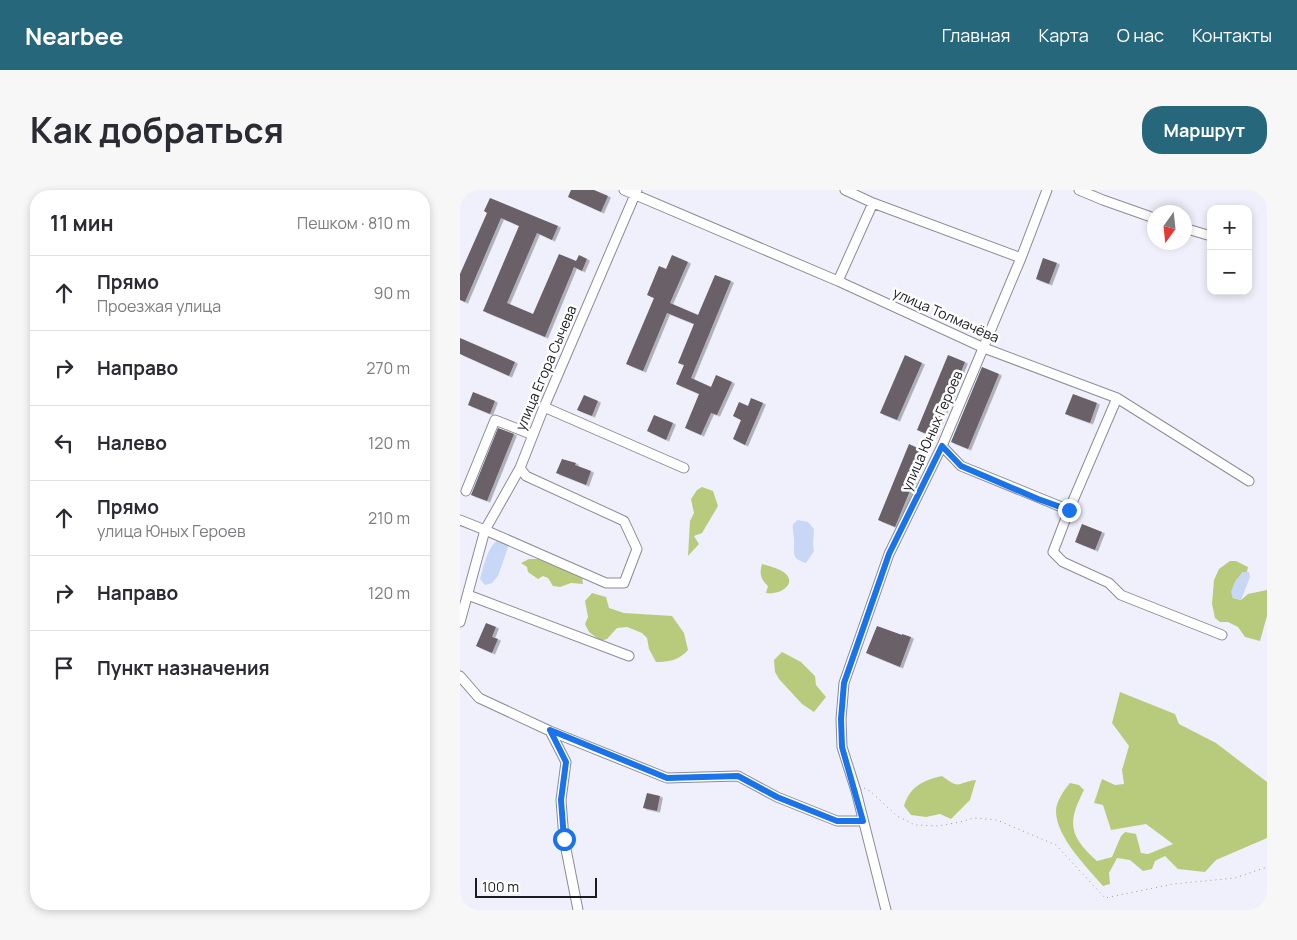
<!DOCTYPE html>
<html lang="ru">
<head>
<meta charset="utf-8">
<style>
  :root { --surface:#fff; --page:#f7f7f7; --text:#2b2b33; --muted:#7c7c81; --line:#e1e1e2; --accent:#27677b }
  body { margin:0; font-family:Manrope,sans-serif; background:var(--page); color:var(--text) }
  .controls { position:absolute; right:15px; top:15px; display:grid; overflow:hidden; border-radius:10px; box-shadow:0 2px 8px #0003 }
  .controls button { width:45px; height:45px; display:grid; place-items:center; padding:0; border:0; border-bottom:1px solid var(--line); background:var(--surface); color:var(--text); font:25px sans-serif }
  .compass { position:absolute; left:687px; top:15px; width:45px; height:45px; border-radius:50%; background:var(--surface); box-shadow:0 2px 8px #0003; rotate:195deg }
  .scale { position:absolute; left:15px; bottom:12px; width:122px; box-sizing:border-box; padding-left:5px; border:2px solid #1b1c20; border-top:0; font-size:14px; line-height:18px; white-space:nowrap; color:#1b1c20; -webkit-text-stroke:4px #fefefe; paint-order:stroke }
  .stop { position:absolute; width:15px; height:15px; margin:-11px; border:4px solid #1a73e8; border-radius:50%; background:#fff }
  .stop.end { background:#1a73e8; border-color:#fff; box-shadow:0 1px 5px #0008 }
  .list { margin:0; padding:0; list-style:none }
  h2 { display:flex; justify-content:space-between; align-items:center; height:65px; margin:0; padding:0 20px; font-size:21px }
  h2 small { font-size:16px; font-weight:400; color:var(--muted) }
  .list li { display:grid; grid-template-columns:32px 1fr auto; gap:15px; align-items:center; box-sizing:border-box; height:75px; padding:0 20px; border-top:1px solid var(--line) }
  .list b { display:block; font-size:19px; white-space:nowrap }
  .list p { margin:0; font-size:16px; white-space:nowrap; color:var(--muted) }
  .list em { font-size:16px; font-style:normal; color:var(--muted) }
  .icon { flex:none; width:28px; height:28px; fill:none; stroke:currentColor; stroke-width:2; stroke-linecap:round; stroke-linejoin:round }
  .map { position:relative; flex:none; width:807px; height:720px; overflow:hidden; border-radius:20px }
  header { display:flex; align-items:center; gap:30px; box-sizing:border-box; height:70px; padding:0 25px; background:var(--accent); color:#fff }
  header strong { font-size:24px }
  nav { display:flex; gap:28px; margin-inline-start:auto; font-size:18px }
  .intro { display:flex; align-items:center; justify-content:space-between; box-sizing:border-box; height:120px; padding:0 30px }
  h1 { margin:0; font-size:35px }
  .button { padding:12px 22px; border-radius:20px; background:var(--accent); color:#fff; font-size:18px; font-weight:700 }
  main { display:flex; gap:30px; padding:0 30px }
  aside { flex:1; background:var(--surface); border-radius:20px; box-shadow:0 2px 8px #0003 }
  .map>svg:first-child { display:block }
  .green { fill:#b8cb7d }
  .water { fill:#c7d7f5 }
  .building { fill:#696067; filter:url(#shadow) }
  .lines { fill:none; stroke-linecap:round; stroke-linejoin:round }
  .minor-casing { stroke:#8b8c96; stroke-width:11 }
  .path { stroke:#9899a1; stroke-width:1; stroke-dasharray:1 4; stroke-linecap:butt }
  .minor { stroke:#fff; stroke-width:9 }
  .route { stroke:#1a73e8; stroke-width:6 }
  .labels { text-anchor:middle; stroke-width:5; stroke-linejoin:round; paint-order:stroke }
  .street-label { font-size:14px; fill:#1b1c20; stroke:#fefefe }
</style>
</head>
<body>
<header>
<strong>Nearbee</strong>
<nav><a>Главная</a><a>Карта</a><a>О нас</a><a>Контакты</a></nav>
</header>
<div class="intro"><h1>Как добраться</h1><a class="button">Маршрут</a></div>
<main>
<aside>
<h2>11 мин<small>Пешком · 810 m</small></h2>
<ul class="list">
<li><svg class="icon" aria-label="ahead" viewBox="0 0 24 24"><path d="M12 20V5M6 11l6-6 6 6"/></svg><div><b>Прямо</b><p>Проезжая улица</p></div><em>90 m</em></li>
<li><svg class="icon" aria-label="right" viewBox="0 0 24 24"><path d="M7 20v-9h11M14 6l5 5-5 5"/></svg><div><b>Направо</b></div><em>270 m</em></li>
<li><svg class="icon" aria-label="left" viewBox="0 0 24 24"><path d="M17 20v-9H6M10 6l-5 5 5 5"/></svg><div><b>Налево</b></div><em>120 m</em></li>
<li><svg class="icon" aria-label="ahead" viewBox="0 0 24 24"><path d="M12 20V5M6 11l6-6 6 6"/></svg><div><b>Прямо</b><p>улица Юных Героев</p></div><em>210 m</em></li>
<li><svg class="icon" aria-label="right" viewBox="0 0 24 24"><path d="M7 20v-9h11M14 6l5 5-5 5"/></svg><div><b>Направо</b></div><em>120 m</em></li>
<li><svg class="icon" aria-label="arrive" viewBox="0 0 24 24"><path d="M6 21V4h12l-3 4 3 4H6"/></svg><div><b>Пункт назначения</b></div></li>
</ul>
</aside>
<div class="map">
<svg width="807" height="720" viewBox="0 0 807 720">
  <defs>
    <filter id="shadow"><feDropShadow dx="3" dy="1.5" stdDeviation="0" flood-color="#0004"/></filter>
  </defs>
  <rect width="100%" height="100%" fill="#eff0fb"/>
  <path class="green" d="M242,297L253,301L258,316L242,343L234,346L239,354L228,366L230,331L234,323L231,309L237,300Z
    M69,369H80L122,386L123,394L111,393L100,397L93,396L88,388L83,386L78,389L68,382L67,377L61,373Z
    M770,371H776L788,377L787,382H783C776,390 770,398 773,408L781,410L788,404L807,400V426L800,451L785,447L778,437L768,432H760L755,428L752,414L754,390L759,379Z
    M302,374C309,376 317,378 322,381C340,392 321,406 306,403L308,396C301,390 299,384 302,374Z
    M132,403L146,407L149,418L164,423L212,426L224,443L228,460C219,470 210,472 196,472L189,459L187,448L182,443L167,437L157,438L147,449L141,451L129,442L125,434L128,427L125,411Z
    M322,462L341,472L355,486L356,495L366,507L354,522L342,514L319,489L315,482L314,470Z
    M660,502L715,524L719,534L756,553L807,592V648L756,670L745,682L718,679L705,666L695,671L692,679L683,681L670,670L657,668L649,683L650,694L643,696C627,677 596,647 596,621C596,612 604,600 610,593L619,595L624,600C607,633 609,646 637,671L652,667L661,646L665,642L676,644L681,663L688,664L713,654L686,634L651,640L643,615L634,613L642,589L655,595L664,594L662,580L669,556L652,533Z
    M482,586C502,601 496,592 516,590L510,610L491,629L480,624L466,627L451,625L444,616C450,596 464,590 482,586Z"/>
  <path class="water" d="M338,330L348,332L354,339L353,354L354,361L346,373C330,368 335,364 334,350C334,344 332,339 333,334Z
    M39,349L48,354V357L38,386L32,393L25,395L20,389C24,376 27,357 39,349Z
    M783,382H789L790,387L781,410L773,408L771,402L776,390Z"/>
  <path class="building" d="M111,0H134L148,6L141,22L108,7Z
    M30,8L98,36L92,50L77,43L47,113L73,124L99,64L116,71L119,65L127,69L122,81L114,77L85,147L23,121L59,36L41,28L5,112L0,110V84L27,23L24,21Z
    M212,65L228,72L210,113L238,125L255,85L271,91L231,188L251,197L256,185L272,192L257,225L251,223L241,245L225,238L239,204L216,194L224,175L218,173L234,134L207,123L183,181L166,174L194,108L187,105L199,76L206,79Z
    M583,68L597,73L589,94L576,89Z
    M0,148L55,172L49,186L0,164Z
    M445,165L462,173L437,230L420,223Z
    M488,165L505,172L474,247L457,240Z
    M522,177L539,184L508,259L491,252Z
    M13,202L35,211L30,224L8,215Z
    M613,204L637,213L630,233L605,224Z
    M124,205L138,211L132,226L117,220Z
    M291,208L303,213L285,255L273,249L281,230L273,226L279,212L288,216Z
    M194,225L213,233L206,250L187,241Z
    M38,238L54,244L27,311L11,305Z
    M449,254L466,262L435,337L418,330Z
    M102,269L116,273L115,275L131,281L126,295L96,283Z
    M622,334L642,342L635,360L615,352Z
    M26,433L36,437L32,447L38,449L32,463L16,456Z
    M417,436L442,445V444L451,447L440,477L406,463Z
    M187,603L200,606L197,621L183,618Z"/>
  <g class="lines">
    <g class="minor-casing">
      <path id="minor" d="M164,0L378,91L524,158L657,208L789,291
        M385,0L413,13L561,68
        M619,0L643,10L694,28
        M724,38L751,46
        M378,91L413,13
        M657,208L609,320L593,362L603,372L649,393L661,405L762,445
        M84,217L224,278
        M482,256L501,276L609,320
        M6,301L35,230L73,245
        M0,330L25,340L60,278L84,217L177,0
        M8,405L169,466
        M0,432L25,340L146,393H164L177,359L164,331L66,286L60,278
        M0,486L19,508L90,541L207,588L278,586L317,607L377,631H403
        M90,541L106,572L101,610L104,649L118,720
        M426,720L396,601L382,557L381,529L384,493L429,364L482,256L561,68L587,0"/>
    </g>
    <path class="path" d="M404,598L410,601L437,626L455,635L478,636L500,632L514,628L537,630L596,655L645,708L713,694L775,688L807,677"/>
    <use href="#minor" class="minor"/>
  </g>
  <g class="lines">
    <path class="route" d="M104,649L101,610L106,572L90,540L207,588L278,586L317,607L377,631H403L382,557L381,529L384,493L429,364L482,256L501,276L578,309L609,320"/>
  </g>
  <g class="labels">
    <g class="street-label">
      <text transform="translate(486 125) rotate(24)" y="5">улица Толмачёва</text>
      <text transform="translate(86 178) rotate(-67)" y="5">улица Егора Сычева</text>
      <text transform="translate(472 241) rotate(-66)" y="5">улица Юных Героев</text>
    </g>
  </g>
</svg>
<div class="controls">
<button>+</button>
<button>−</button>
</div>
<svg class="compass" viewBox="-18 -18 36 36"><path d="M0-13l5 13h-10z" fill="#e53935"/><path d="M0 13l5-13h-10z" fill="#7c7c81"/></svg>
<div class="scale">100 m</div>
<div class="stop" style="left:104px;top:649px"></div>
<div class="stop end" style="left:609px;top:320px"></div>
</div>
</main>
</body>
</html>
